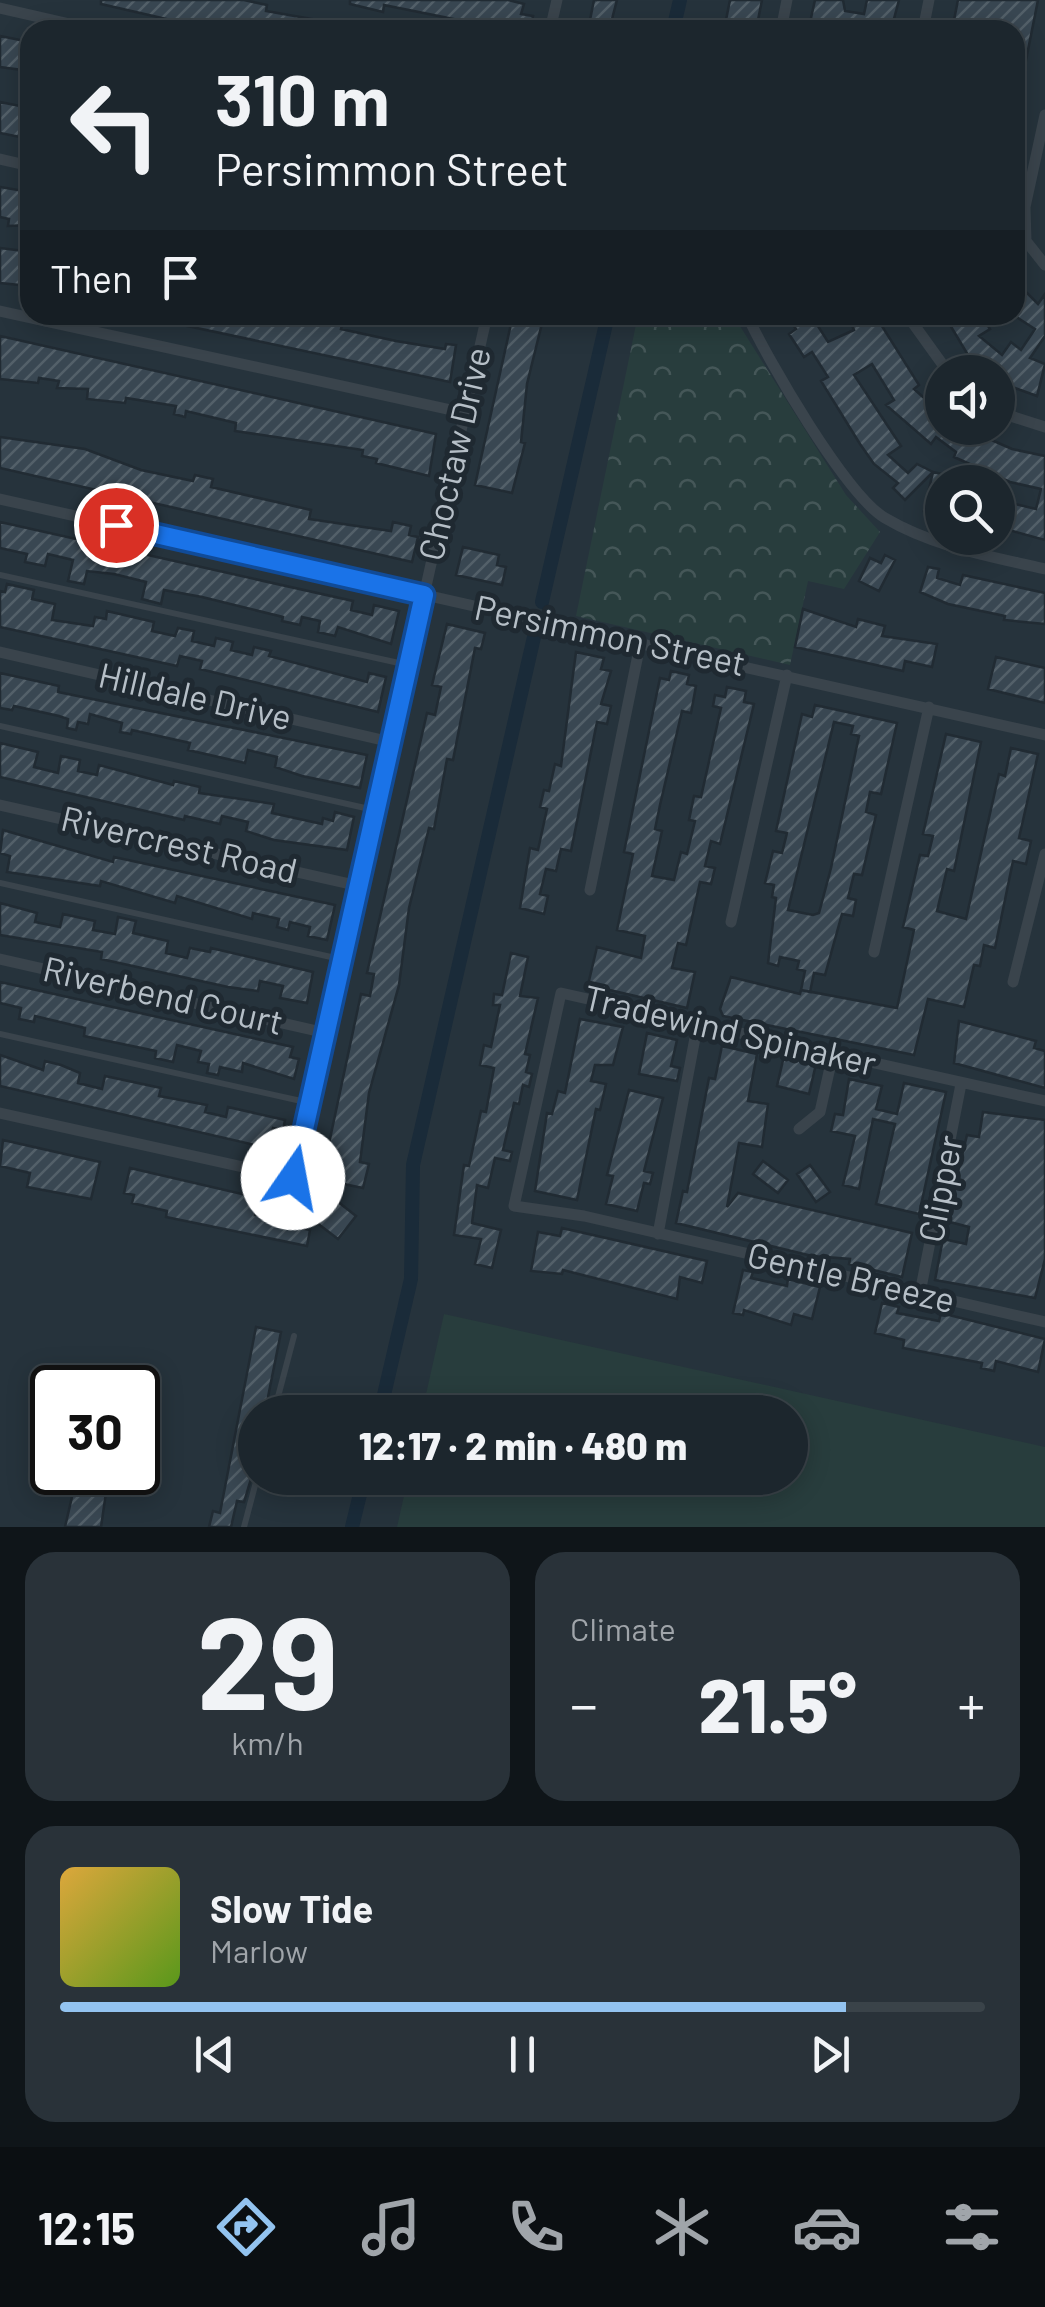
<!DOCTYPE html>
<meta charset="utf-8">
<style>
:root{--surface:#1c262d;--page:#293239;--text:#f1f3f6;--muted:#a0a5aa;--line:#3a4349;--accent:#93c3ef}
body{margin:0;font-family:Barlow,sans-serif;background:var(--page);color:var(--text);height:100vh;display:flex;flex-direction:column;font-size:38px;white-space:nowrap}
*{box-sizing:border-box;margin:0}
p{font-size:32px;color:var(--muted)}
.icon{flex:none;width:55px;height:55px;fill:none;stroke:currentColor;stroke-width:2;stroke-linecap:round;stroke-linejoin:round}
.map{position:relative;height:1527px;overflow:hidden}
.sheet{display:flex;flex-direction:column;gap:25px;padding:25px;background:#0f1519;flex:1}
.sheet>*{flex:none}
.top-card{position:absolute;left:20px;top:20px;width:1005px;height:305px;border-radius:30px;box-shadow:0 5px 25px #0003,0 0 0 2px var(--line);background:#1c262d;color:var(--text);overflow:hidden}
.controls{position:absolute;left:925px;top:355px;display:grid;gap:20px}
.controls a{display:grid;place-items:center;width:90px;height:90px;border-radius:50%;background:var(--surface);box-shadow:0 5px 25px #0003,0 0 0 2px var(--line);font-size:50px}
.speed{position:absolute;left:30px;top:1365px;display:flex;gap:20px;font-size:50px;font-weight:700;text-align:center}
.speed>*{display:grid;place-content:center;width:130px;height:130px;border-radius:50%;background:var(--surface);box-shadow:0 5px 25px #0003,0 0 0 2px var(--line);line-height:1}
.speed .limit{border:5px solid #111;border-radius:15px;background:#fff;color:#111}
.pin{position:absolute;display:grid;place-items:center;width:85px;height:85px;color:#fff;margin:-42px;border:5px solid #fff;border-radius:50%;box-shadow:0 2px 10px #0007}
.me{position:absolute;width:110px;margin:-55px;rotate:12deg;stroke-linejoin:round;filter:drop-shadow(0 0 8px #0008)}
.turn{display:flex;align-items:center;gap:35px;height:210px;padding:0 30px;font-size:45px}
.turn .icon{width:130px;height:130px;stroke-width:2.5}
.turn b{display:block;font-size:70px;line-height:85px}
.then{display:flex;align-items:center;height:95px;padding:0 30px;background:#0003;gap:20px;font-size:38px}
.big{font-size:75px;font-weight:800;line-height:1.1}
.sheet .widget{flex:1;display:flex;flex-direction:column;justify-content:center;gap:15px;min-width:0;padding:0 35px;border-radius:30px;background:var(--page)}
.sheet .dial{align-items:center;gap:0}
.dial b{font-size:130px;line-height:1}
.song{display:flex;align-items:center;gap:30px}
.cover{width:120px;height:120px;border-radius:15px;background:linear-gradient(135deg,hsl(40 70% 55%),hsl(90 70% 35%))}
.played{height:10px;border-radius:5px;background:linear-gradient(90deg,var(--accent) 85%,var(--line) 85%)}
.keys{display:flex;justify-content:space-around;direction:ltr}
.heat{display:flex;justify-content:space-between;align-items:center;font-size:55px;direction:ltr}
.sheet .tiles{flex:1;display:grid;gap:25px;grid-template-columns:1fr 1fr}
.widget:last-child{grid-column:span 2}
.trip{position:absolute;left:238px;top:1395px;width:570px;height:100px;border-radius:50px;background:var(--surface);box-shadow:0 5px 25px #0003,0 0 0 2px var(--line);font-weight:800;line-height:100px;text-align:center}
.tabs{display:flex;height:160px;justify-content:space-around;align-items:center;background:#0b0f12;color:var(--muted)}
.tabs .icon{width:70px;height:70px}
.tabs .current{color:var(--accent)}
.tabs b{font-size:45px;color:var(--text)}
.map>svg:first-child{display:block}
.grass{fill:#283d3d}
.park{fill:url(#park-crowns)}
.lines{fill:none;stroke-linecap:round;stroke-linejoin:round}
.canal{stroke:#1a2b39;stroke-width:14}
.building{fill:url(#building-hatch);stroke:#212b33;stroke-width:2.5;fill-rule:evenodd}
.lane{stroke:#3a444c;stroke-width:6}
.street{stroke:#3a444c;stroke-width:11}
.route-casing{stroke:#114b97;stroke-width:25}
.route{stroke:#1a73e8;stroke-width:18}
.labels{text-anchor:middle;stroke-width:10;stroke-linejoin:round;paint-order:stroke}
.street-label{font-size:35px;fill:#b6bfc7;stroke:#1f2931}
</style>
<div class="map">
<svg width="1045" height="1527" viewBox="0 0 1045 1527">
<defs>
<pattern id="park-crowns" width="20" height="18" patternUnits="userSpaceOnUse" patternTransform="scale(2.5)"><rect width="20" height="18" fill="#283d3d"/><path d="M2 6a3 3 0 1 1 6 0M12 15a3 3 0 1 1 6 0" fill="none" stroke="#455758"/></pattern>
<pattern id="building-hatch" width="6" height="6" patternUnits="userSpaceOnUse" patternTransform="scale(2.5)"><rect width="6" height="6" fill="#394752"/><path d="M-1 1l2-2M0 6l6-6M5 7l2-2" fill="none" stroke="#536069"/></pattern>
</defs>
<rect width="100%" height="100%" fill="#26333c"/>
<path class="grass" d="M444,1314L1045,1447V1527H397L408,1478H790V1412H422Z"/>
<path class="park" d="M638,315H733L846,495L880,532L844,589L808,581L790,665L576,616Z"/>
<g class="lines">
<path class="canal" d="M673,30L680,0
M542,602L608,315
M380,1412L411,1279L413,1165L534,637
M352,1527L364,1478"/>
</g>
<path class="building" d="M101,0H244L267,5L266,11L323,21L321,30H214L101,4Z
M350,0H508L524,4L521,14L533,16L530,30H508L384,5L383,12L350,4Z
M594,0H617L612,19L622,21L620,30H588Z
M730,0H762L756,30H724Z
M815,0H843L845,11L864,14L867,0H899L891,30L809,27Z
M958,0H1038L1019,95H1015V28L985,22L983,30H952Z
M0,36L30,42V71L0,67Z
M0,102L30,108V139L0,133Z
M0,187L30,192V225L8,226L9,219L0,217Z
M0,248L24,251L23,258L30,259V286L0,283Z
M1015,281L1038,304L1045,294V336L1030,358L1045,364L1037,396L1004,384L998,372H989L968,355L944,315H981L990,329L979,336L1002,355L1011,342L1021,350L1035,329L1015,316Z
M164,315H282L342,325L341,329L396,341L445,349L446,344L456,345L450,382L164,321Z
M513,315H544L527,384L521,442L525,443L512,493L475,485Z
M786,315H811L828,342L854,330L848,315H875L919,385L914,389L942,414V428H964L1012,449L1045,456V540L998,527V500L1036,509L1041,489L1010,482L954,457L956,452L936,437L931,444L886,405L894,400L872,364L854,375L901,446L888,455L908,473L917,464L933,472L905,500L893,488L898,483L874,464L860,444L821,381L828,377L812,352L804,357L789,334L796,329Z
M0,336L436,434L429,476L376,463L377,459L362,456L363,450L235,431L236,423L186,411L185,417L174,414L176,406L126,398L125,403L87,399L88,389L57,388L59,381L39,378L38,383L0,379Z
M0,437L85,449L141,470L193,481L195,475L213,479L211,487L311,510L309,519L391,531L393,522L411,526L409,535L418,537L412,562L0,468Z
M933,472L942,474V515L924,511Z
M0,522L353,601L351,610L372,615L374,605L399,611L391,644L338,627L335,636L318,632L320,621L302,617L300,625L282,621L283,617L202,597L164,590L161,604L142,599L146,582L114,574L87,571L84,584L68,581L73,560L48,554L45,566L25,562L27,554L0,548Z
M463,547L499,555L497,565L506,567L502,585L456,575Z
M885,555L895,560L879,591L859,581L870,558L881,563Z
M928,567L939,569L937,578L960,585L963,575L1045,593V624L1004,620L1005,616L948,604L920,592Z
M7,584L34,590L32,599L55,604L52,620L93,626L95,617L106,619L107,611L154,622L152,631L175,636L178,628L194,631L192,641L214,646L216,638L233,642L231,650L252,655L254,647L271,651L269,656L367,682L369,673L386,677L378,712L200,669L202,661L180,656L177,666L0,627V591L5,592Z
M803,609L856,627L858,619L885,626L882,636L937,644L932,667L905,661L903,671L795,647Z
M447,624L485,633L481,649L475,648L453,760L447,759L434,829L429,828L409,908L399,985L369,1093L360,1162L369,1164L363,1188L329,1181L336,1150L328,1148L361,994L370,996L374,974L367,973L427,713L435,715L441,687L432,685Z
M576,652L604,658L601,669L611,671L601,704L611,706L607,724L597,722L571,851L561,849L556,871L546,869L540,894L548,896L544,914L520,908L530,848L538,850L547,809L540,807L544,790L549,791L555,764L561,766Z
M996,657L1045,668V703L988,689Z
M671,671L689,675L687,684L696,686L691,713L682,711L660,805L655,829L662,831L652,876L674,880L681,852L687,854L695,821L689,820L694,796L701,797L721,708L713,706L715,695L725,697L727,687L746,691L744,702L754,704L720,844L711,841L705,866L715,868L711,884L700,882L686,945L678,943L672,968L695,972L687,1008L588,985L597,947L641,958L645,936L617,930L633,854L624,852L660,678L669,680Z
M0,673L59,686L58,692L367,755L360,788L302,776L275,767L277,757L248,750L245,763L188,750L190,743L132,730L131,734L120,732L122,723L90,714L88,724L78,722L76,730L67,728L68,719L59,716L14,706L12,710L0,708Z
M815,705L897,723L881,794L870,792L866,812L876,815L862,875L854,874L848,898L856,900L853,916L842,914L825,975L814,973L810,992L801,990L805,971L797,969L799,961L780,957L778,966L768,963L776,898L772,897L774,885L765,883L773,851L782,853L787,833L776,831L802,714L812,717ZM834,722L853,726L851,734L859,736L831,868L819,913L813,915L788,910Z
M946,734L981,742L954,871L947,869L937,911L966,919L999,774L1005,776L1011,748L1038,754L1019,838L1031,841L1026,864L1013,861L995,948L984,945L980,966L974,965L964,1007L928,999L914,1055L723,1016L720,1009L731,977L800,994L801,990L897,1008L914,930L903,927L920,855L928,856L933,836L923,834Z
M0,743L38,752L34,767L58,773L61,756L80,760L78,771L97,775L99,765L173,785L174,781L200,787L199,793L274,804L272,813L322,824L323,818L333,821L335,812L354,817L347,850L274,840L246,831L248,822L222,816L220,824L185,816L184,820L0,777Z
M3,830L113,862L114,857L335,905L327,940L308,936L310,927L290,922L288,930L277,927L279,919L253,913L252,919L177,896L175,903L101,881L100,886L7,872L10,856L0,853Z
M0,903L37,913L35,922L60,927L63,914L95,921L93,930L115,934L118,917L136,921L133,933L168,941L166,953L187,958L190,948L210,952L211,948L313,972L307,1003L280,998L283,986L260,981L258,991L228,987L101,959L102,952L0,935Z
M511,953L528,957L520,996L538,998L525,1054L530,1055L526,1072L532,1074L529,1087L523,1085L519,1104L514,1103L503,1150L512,1152L510,1161L495,1158L488,1188L477,1185L472,1223L501,1230L492,1268L475,1264L481,1239L454,1235L464,1165L469,1166L481,1111L486,1112L494,1068L480,1065L484,1045L491,1047L500,1005H493L494,994L502,995Z
M0,982L293,1047L290,1057L299,1059L294,1079L243,1063L242,1072L220,1067L218,1075L207,1073L209,1064L198,1062L201,1051L177,1045L173,1062L155,1058L156,1051L84,1036L85,1028L35,1016L34,1022L19,1019L21,1008L0,1003Z
M580,1019L623,1027L613,1065H595L591,1081L606,1084L600,1110L596,1109L577,1200L535,1191L547,1113L552,1114L558,1091L565,1093Z
M959,1021L1036,1041L1034,1048L1045,1051V1088L954,1063Z
M647,1033L677,1040L671,1066L680,1068L677,1081L639,1074Z
M722,1046L757,1054L748,1101L768,1104L762,1147L739,1143L727,1207L738,1193L912,1233L902,1277L849,1264L850,1259L812,1256L676,1223L683,1191L687,1192L709,1078L715,1079Z
M0,1055L43,1070L45,1061L61,1065L80,1073L78,1083L102,1089L105,1076L161,1088L159,1096L207,1105L205,1112L226,1117L228,1107L285,1120L283,1130L273,1128L268,1148L0,1086Z
M784,1056L816,1064L809,1094L777,1086Z
M849,1079L882,1086L876,1109L897,1114L904,1083L946,1092L919,1214L876,1204L895,1124L873,1119L859,1189L843,1185L855,1136L831,1131L835,1114L843,1115Z
M629,1090L663,1098L644,1171L653,1173L650,1184L644,1183L637,1211L606,1204L613,1176L607,1175Z
M983,1112L1045,1120V1259L1035,1298L935,1280L943,1239L966,1244L969,1227L946,1221L967,1135L979,1137Z
M3,1140L100,1162L91,1199L27,1187L30,1173L0,1166Z
M763,1161L788,1180L778,1193L753,1174Z
M810,1165L830,1192L816,1202L797,1174Z
M130,1168L259,1198L255,1215L294,1217L292,1226L310,1230L307,1246L166,1217L167,1211L132,1203L134,1195L124,1193Z
M328,1194L356,1216L338,1239L317,1223L323,1215L316,1210Z
M562,1228L707,1261L702,1283L680,1277L677,1299L563,1270L562,1274L531,1271L538,1232L560,1236Z
M743,1270L753,1272L751,1278L787,1286L788,1279L820,1287L812,1319L794,1314L791,1325L744,1310L743,1315L733,1313Z
M882,1303L899,1307L897,1313L939,1321L941,1313L1045,1339L1038,1372L996,1361L994,1371L981,1368L982,1363L903,1348L904,1340L875,1333Z
M256,1327L281,1332L265,1412H255L253,1472L244,1502L237,1501L231,1527H209L213,1511L220,1513Z
M48,1406H52V1472H109L101,1527H65L75,1484L33,1474Z"/>
<g class="lines">
<path class="lane" d="M0,575L408,665
M0,726L374,810
M0,883L340,959
M0,1034L310,1103
M274,1412L294,1336
M244,1527L257,1478"/>
<path class="street" d="M0,8L96,30
M550,30L557,0
M781,30L787,0
M923,30L929,0
M1045,115L1025,207L1026,241L1045,265
M0,159L30,166
M0,311L465,413
M747,315C767,359 846,495 885,518C934,547 990,556 1045,569
M907,315L948,372
M998,412L1045,427
M0,499L1045,735
M0,652L391,742
M0,805L359,886
M590,890L641,640
M731,922L787,675
M874,952L929,707
M0,959L326,1033
M1013,982L1045,854
M1045,1101L561,993L514,1206L584,1216L1045,1322
M0,1113L293,1178L487,315
M799,1129L820,1112L833,1054
M658,1234L698,1022
M920,1293L961,1084"/>
</g>
<g class="lines">
<defs>
<path id="route" d="M116,525L424,595L293,1178"/>
</defs>
<use href="#route" class="route-casing"/>
<use href="#route" class="route"/>
</g>
<g class="labels">
<g class="street-label">
<text transform="translate(455 454) rotate(-77)" y="12">Choctaw Drive</text>
<text transform="translate(610 636) rotate(12)" y="12">Persimmon Street</text>
<text transform="translate(195 697) rotate(13)" y="12">Hilldale Drive</text>
<text transform="translate(179 845) rotate(13)" y="12">Rivercrest Road</text>
<text transform="translate(163 996) rotate(13)" y="12">Riverbend Court</text>
<text transform="translate(730 1031) rotate(13)" y="12">Tradewind Spinaker</text>
<text transform="translate(941 1189) rotate(-79)" y="12">Clipper</text>
<text transform="translate(851 1278) rotate(13)" y="12">Gentle Breeze</text>
</g>
</g>
</svg>
<div class="controls">
<a><svg class="icon" aria-label="sound" viewBox="0 0 24 24"><path d="M4 9h4l5-4v14l-5-4H4zM17 9q2 3 0 6"/></svg></a>
<a><svg class="icon" aria-label="search" viewBox="0 0 24 24"><circle cx="10" cy="10" r="6"/><path d="M15 15l6 6"/></svg></a>
</div>
<div class="speed"><div class="limit">30</div></div>
<div class="pin" style="left:116px;top:525px;background:#d93025"><svg class="icon" aria-label="arrive" viewBox="0 0 24 24"><path d="M6 21V4h12l-3 4 3 4H6"/></svg></div>
<svg class="me" style="left:293px;top:1178px" viewBox="-20 -20 40 40"><circle r="19" fill="#fff"/><path d="M0-13L10 11 0 6-10 11z" fill="#1a73e8"/></svg>
<div class="trip">12:17 · 2 min · 480 m</div>
<div class="top-card">
<div class="turn"><svg class="icon" aria-label="left" viewBox="0 0 24 24"><path d="M17 20v-9H6M10 6l-5 5 5 5"/></svg><div><b>310 m</b>Persimmon Street</div></div>
<div class="then">Then<svg class="icon" aria-label="arrive" viewBox="0 0 24 24"><path d="M6 21V4h12l-3 4 3 4H6"/></svg></div>
</div>
</div>
<section class="sheet">
<div class="tiles">
<div class="widget dial"><b>29</b><p>km/h</p></div>
<div class="widget"><p>Climate</p>
<div class="heat"><a>−</a><b class="big">21.5°</b><a>+</a></div>
</div>
<div class="widget">
<div class="song"><i class="cover"></i><div><b>Slow Tide</b><p>Marlow</p></div></div>
<div class="played"></div>
<div class="keys"><svg class="icon" aria-label="previous" viewBox="0 0 24 24"><path d="M18 5L8 12l10 7zM5 5v14"/></svg><svg class="icon" aria-label="pause" viewBox="0 0 24 24"><path d="M8 5v14M16 5v14"/></svg><svg class="icon" aria-label="next" viewBox="0 0 24 24"><path d="M6 5l10 7-10 7zM19 5v14"/></svg></div>
</div>
</div>
</section>
<nav class="tabs">
<b>12:15</b>
<svg class="icon current" aria-label="directions" viewBox="0 0 24 24"><path d="M12 3l9 9-9 9-9-9zM9 14v-3h6M13 9l2 2-2 2"/></svg>
<svg class="icon" aria-label="music" viewBox="0 0 24 24"><path d="M9 18V5l10-2v13"/><circle cx="6" cy="18" r="3"/><circle cx="16" cy="16" r="3"/></svg>
<svg class="icon" aria-label="phone" viewBox="0 0 24 24"><path d="M5 4h4l2 5-3 2q2 4 5 5l2-3 5 2v4C11 20 4 13 5 4z"/></svg>
<svg class="icon" aria-label="climate" viewBox="0 0 24 24"><path d="M12 3v18M4 7l16 10M4 17L20 7"/></svg>
<svg class="icon" aria-label="car" viewBox="0 0 24 24"><path d="M5 17H2v-5l4-1 3-4h7l3 4 3 1v5h-3M9 17h6M6 11h13"/><circle cx="7" cy="17" r="2"/><circle cx="17" cy="17" r="2"/></svg>
<svg class="icon" aria-label="filters" viewBox="0 0 24 24"><path d="M4 7h16M4 17h16"/><circle cx="9" cy="7" r="2"/><circle cx="15" cy="17" r="2"/></svg>
</nav>
